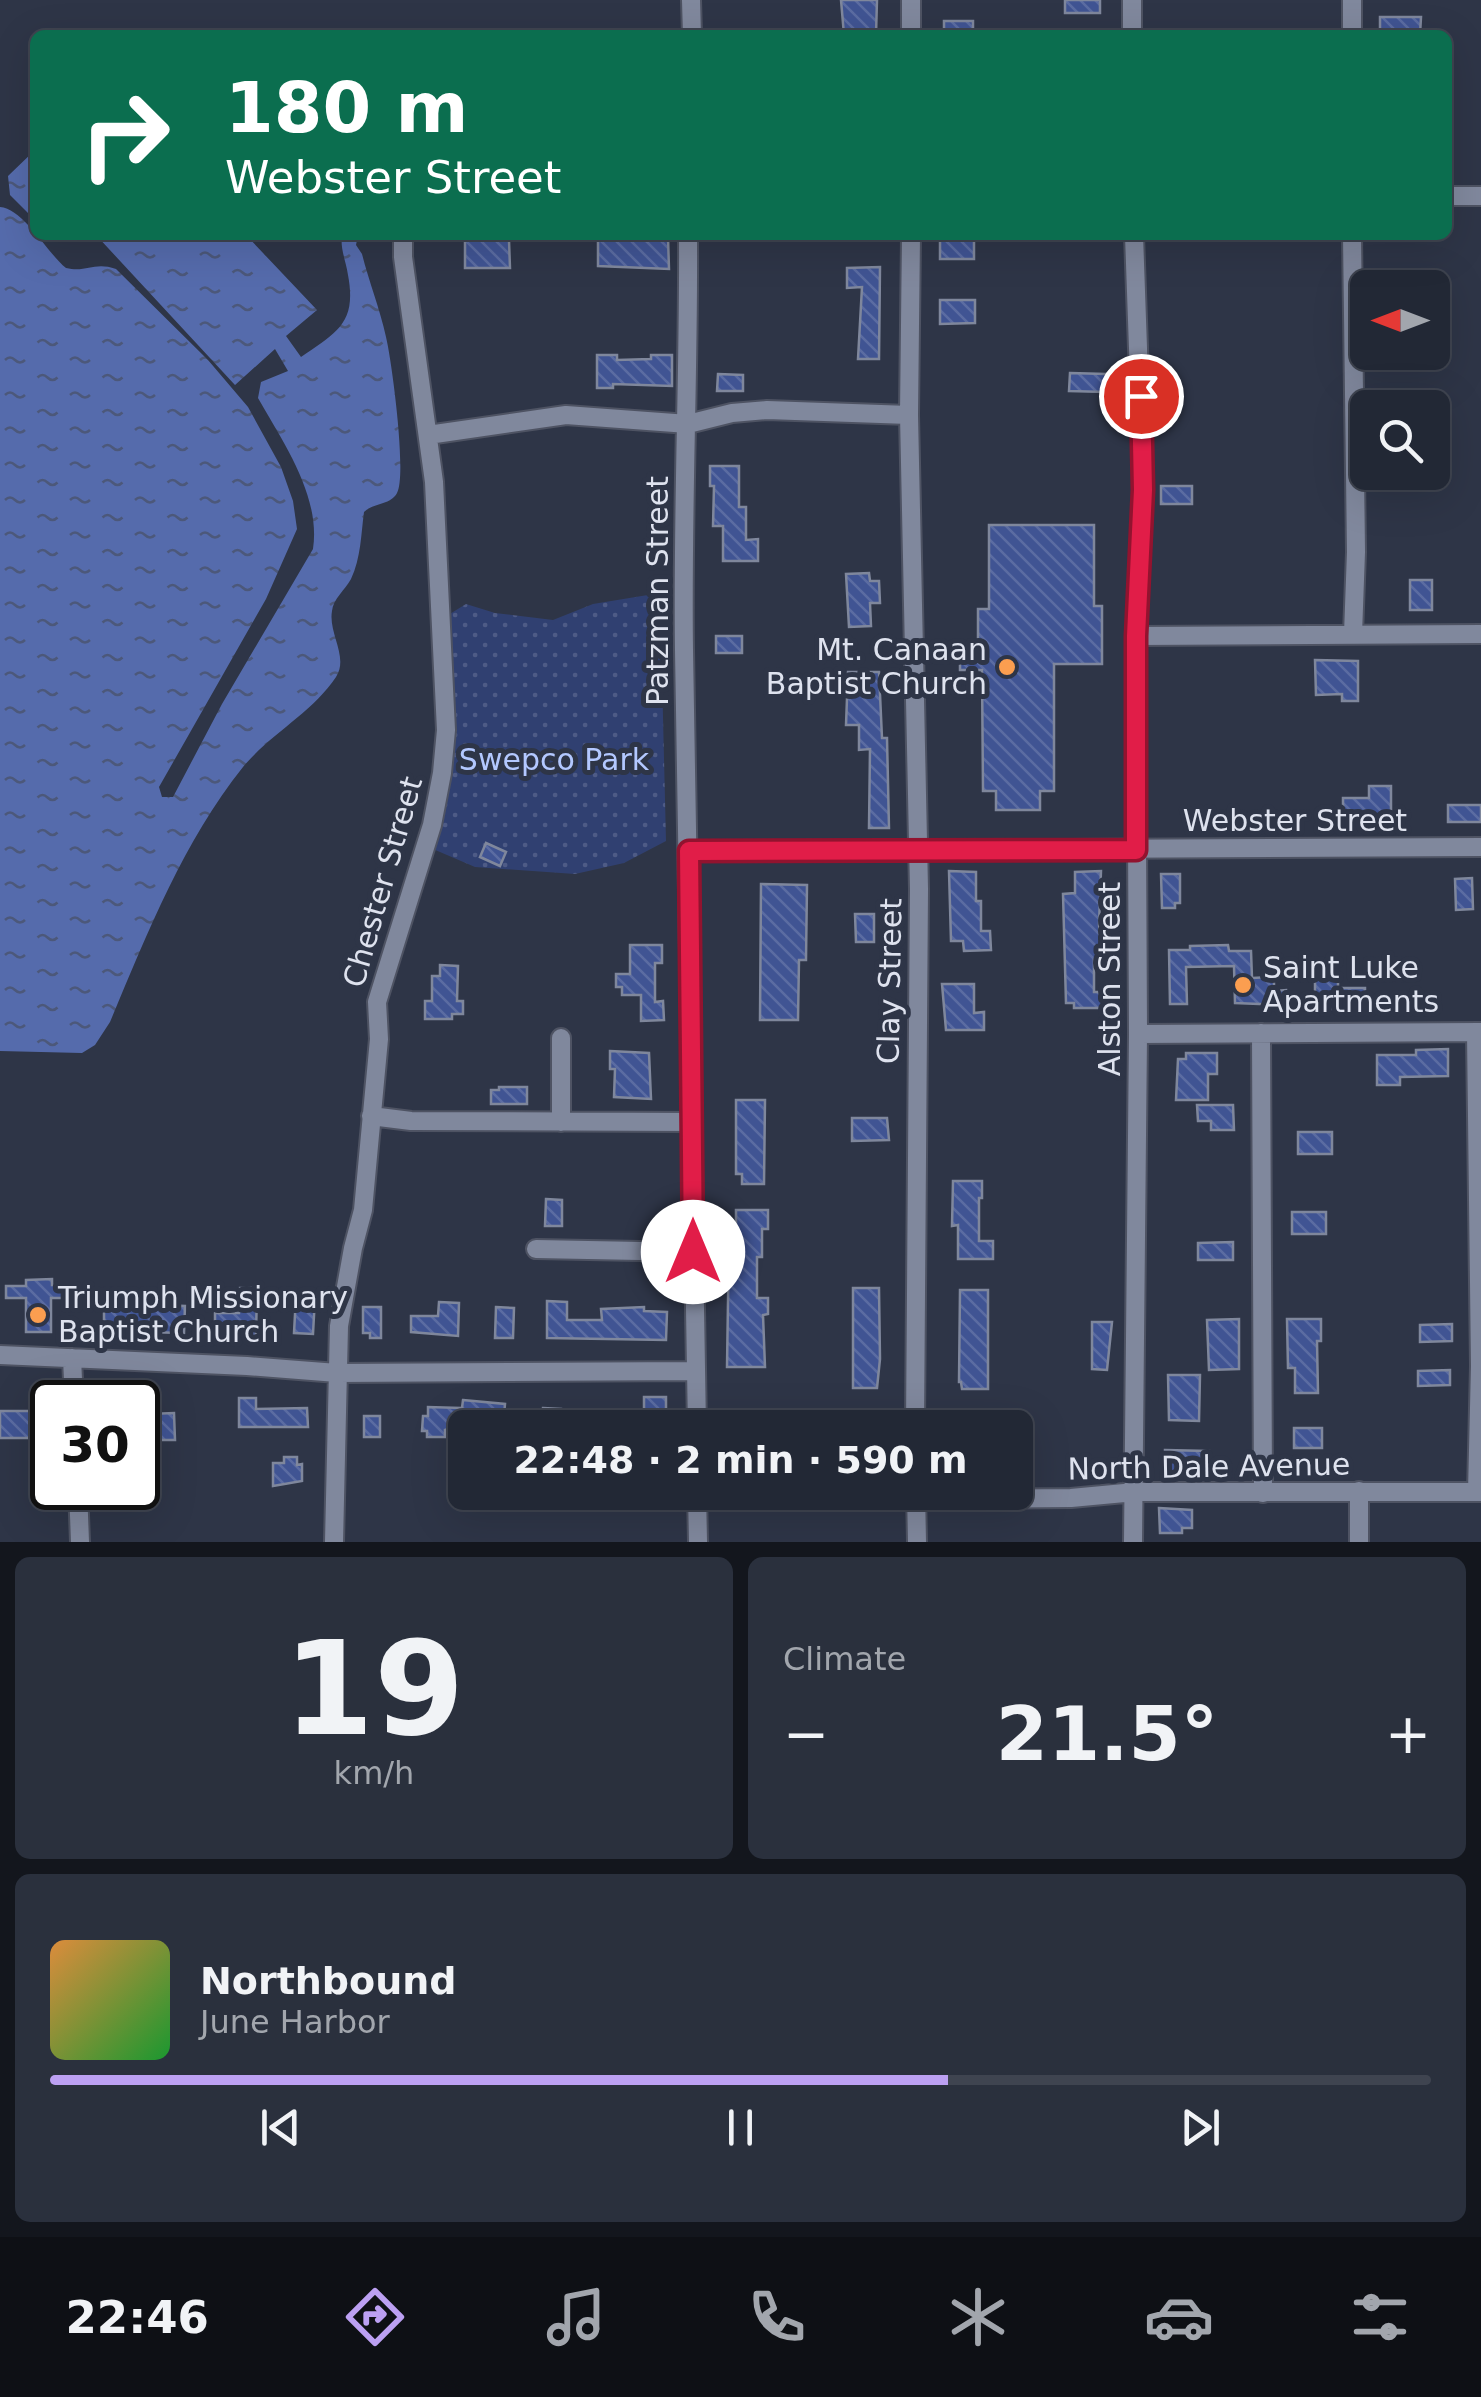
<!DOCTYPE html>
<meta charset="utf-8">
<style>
:root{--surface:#222835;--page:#2a303d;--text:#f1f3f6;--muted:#a2a6ad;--line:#3f4450;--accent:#bca0f2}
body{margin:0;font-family:"DejaVu Sans",sans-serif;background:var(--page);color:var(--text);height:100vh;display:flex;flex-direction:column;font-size:38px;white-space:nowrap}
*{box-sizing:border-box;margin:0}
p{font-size:32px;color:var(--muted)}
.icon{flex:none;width:55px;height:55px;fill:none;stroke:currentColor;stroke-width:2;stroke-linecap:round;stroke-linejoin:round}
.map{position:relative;height:1542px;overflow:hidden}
.drawer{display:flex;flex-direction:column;gap:15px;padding:15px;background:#13161d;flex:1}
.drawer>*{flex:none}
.banner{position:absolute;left:30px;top:30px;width:1422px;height:210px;border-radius:15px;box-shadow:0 10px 40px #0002,0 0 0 2px var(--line);background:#0b6e4f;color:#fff;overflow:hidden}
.needle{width:65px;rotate:270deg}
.buttons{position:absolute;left:1350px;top:270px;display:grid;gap:20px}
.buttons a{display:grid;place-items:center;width:100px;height:100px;border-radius:15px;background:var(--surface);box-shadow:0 10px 40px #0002,0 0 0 2px var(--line);font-size:50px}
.speed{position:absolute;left:30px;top:1380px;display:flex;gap:20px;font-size:50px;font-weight:700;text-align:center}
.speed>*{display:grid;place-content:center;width:130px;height:130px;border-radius:50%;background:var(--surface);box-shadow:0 10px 40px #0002,0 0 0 2px var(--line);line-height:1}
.speed .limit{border:5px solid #111;border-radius:15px;background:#fff;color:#111}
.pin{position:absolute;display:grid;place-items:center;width:85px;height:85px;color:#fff;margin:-42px;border:5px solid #fff;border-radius:50%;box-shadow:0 2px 10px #0007}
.me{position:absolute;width:110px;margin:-55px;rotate:0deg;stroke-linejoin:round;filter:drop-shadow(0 0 8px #0008)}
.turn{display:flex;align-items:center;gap:35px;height:210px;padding:0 30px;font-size:45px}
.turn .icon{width:130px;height:130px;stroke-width:2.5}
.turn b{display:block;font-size:70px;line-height:85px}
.big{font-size:75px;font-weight:700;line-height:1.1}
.drawer .tile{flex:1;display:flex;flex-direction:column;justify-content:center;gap:15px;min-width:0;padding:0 35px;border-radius:15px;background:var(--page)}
.drawer .dial{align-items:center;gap:0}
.dial b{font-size:130px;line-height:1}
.song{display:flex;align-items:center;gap:30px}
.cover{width:120px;height:120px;border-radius:15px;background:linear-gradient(135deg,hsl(30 70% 55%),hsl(130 70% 35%))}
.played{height:10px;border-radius:5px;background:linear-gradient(90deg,var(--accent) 65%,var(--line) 65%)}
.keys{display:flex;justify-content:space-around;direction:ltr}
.heat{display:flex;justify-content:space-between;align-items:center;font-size:55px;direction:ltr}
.drawer .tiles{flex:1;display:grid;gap:15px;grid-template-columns:1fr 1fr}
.tile:last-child{grid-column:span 2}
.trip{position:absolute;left:448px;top:1410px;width:585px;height:100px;border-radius:15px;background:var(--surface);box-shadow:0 10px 40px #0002,0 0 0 2px var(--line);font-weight:700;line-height:100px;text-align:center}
.tabs{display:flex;height:160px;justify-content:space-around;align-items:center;background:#0e1015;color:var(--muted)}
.tabs .icon{width:70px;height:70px}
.tabs .selected{color:var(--accent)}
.tabs b{font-size:45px;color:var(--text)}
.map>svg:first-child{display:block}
.park{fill:url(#park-dots)}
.water{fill:url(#water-ripples)}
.building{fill:url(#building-back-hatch);stroke:#7f879c;stroke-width:2.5}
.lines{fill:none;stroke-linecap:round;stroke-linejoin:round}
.minor-casing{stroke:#4e5363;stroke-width:22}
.minor{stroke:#80889d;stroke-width:18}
.route-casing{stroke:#92132f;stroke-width:25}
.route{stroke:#e11d48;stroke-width:18}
.poi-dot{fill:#fb9e50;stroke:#2e3547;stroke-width:4}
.labels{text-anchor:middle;stroke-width:10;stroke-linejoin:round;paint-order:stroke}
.street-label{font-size:30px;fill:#dee2ee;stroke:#2e3547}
.poi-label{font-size:30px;fill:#dee2ee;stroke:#2e3547;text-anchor:start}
.park-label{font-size:30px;fill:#b3c8ff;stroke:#2e3547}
</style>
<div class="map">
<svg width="1481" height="1542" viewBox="0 0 1481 1542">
<defs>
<pattern id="park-dots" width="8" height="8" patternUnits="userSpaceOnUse" patternTransform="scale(2.5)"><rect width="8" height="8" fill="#304071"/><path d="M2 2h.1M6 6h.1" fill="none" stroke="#4e5b86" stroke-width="1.8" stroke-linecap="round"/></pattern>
<pattern id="water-ripples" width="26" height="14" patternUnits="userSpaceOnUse" patternTransform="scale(2.5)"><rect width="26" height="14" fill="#556bac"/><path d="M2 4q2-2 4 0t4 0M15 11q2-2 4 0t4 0" fill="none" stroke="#4c587a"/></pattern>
<pattern id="building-back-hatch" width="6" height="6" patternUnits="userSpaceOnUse" patternTransform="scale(2.5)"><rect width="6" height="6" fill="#405493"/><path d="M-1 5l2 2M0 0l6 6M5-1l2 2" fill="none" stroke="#5b6ca2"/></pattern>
</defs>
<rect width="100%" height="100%" fill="#2e3547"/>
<path class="park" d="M660,593L666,841L624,863L575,874L475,867L426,846L442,773L440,620L466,604L495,613L553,620L593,604Z"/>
<path class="water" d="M35,150V220L10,195L8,176Z
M0,207C24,209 47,253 66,268C87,273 94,261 116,269L208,360L248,407L281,467L293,501L297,529L266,599L159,787L162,797H173L222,704L313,549C321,496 283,442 258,398L261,382L288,371L275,349L235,385L96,235H246L317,310L286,336L301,357C337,332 357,323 348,275C346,261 340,249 342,235H358L356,245L362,254C369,282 380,309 386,337C392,362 407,475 397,493C391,505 373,503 364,512C361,534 361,558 351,579C345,590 333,599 332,611C328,633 349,657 336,677C312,713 270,734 243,767C183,842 147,934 110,1022L95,1045L82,1053L0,1051Z"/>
<path class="building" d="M841,0H877L876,35H844Z
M1065,0H1100V13H1065Z
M1380,17H1421L1420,35H1380Z
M944,21H973V35H944Z
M940,236H974V259H940Z
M657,237H668L669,269L598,266V238L648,241L657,240Z
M465,240H509L510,268H465Z
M880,267L879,359H858L862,287L847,288V268Z
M940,300H975V323L940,324Z
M597,355H617V360L651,359V355H672V386L613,384V388H597Z
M1070,373L1106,374V392L1069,391Z
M718,374L743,375V391H717Z
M710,466H739V507H746V540L758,539V561H723V526H713L714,486H710Z
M1161,486H1192V504H1161Z
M989,525H1094V606H1102V664H1054V791H1040V810H996V791H983L982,670H960V648H978V609H989Z
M869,573L870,581H879L880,603H870L871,626L849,627L846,574Z
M1410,580H1432V610H1410Z
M716,636H742V653H716Z
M1315,660L1358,661V701H1342V694L1316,695Z
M848,672H879L882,738H887L889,828H869L870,749L859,750V725H846Z
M1369,786H1391V820L1343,824V798H1369Z
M1448,805H1481V822H1448Z
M486,843L506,852L500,866L480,857Z
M949,871L976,872V901H981V931H990L991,950L964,951L963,941H951Z
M1101,871L1099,925L1103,960H1094V992H1102V1008H1074V1003H1066L1063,894L1075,893V872Z
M1161,874H1180V903H1175V908H1162Z
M1472,878L1473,909L1456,910L1455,879Z
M761,884L807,885L806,960H799L798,1020H760Z
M855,914H874V942H856Z
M630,945H662V963H655V1002L663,1001L664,1020L641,1021V995H622V987H616V974H630Z
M1228,945L1229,951H1251L1252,978L1274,977V991L1286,990V1005L1235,1003L1234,966L1186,967L1187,1004H1170L1169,950H1190V946Z
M440,965L458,966L457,1001H463V1014H452V1019H425V1001H432V976H440Z
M1315,977H1338V988H1365V1009H1315Z
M942,984H974V1013L984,1012V1030H946Z
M1448,1049V1076L1400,1077V1085H1377V1055H1416V1050Z
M610,1051L649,1053L651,1099L614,1097L615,1069H610Z
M1186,1053H1217V1074H1208V1100H1176L1178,1059H1186Z
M499,1087H527V1104H491V1090H499Z
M736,1100H765L764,1184H742V1174H736Z
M1197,1105H1233L1234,1130H1211V1121H1198Z
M852,1118H887L889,1140L852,1141Z
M1298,1132H1332V1154H1298Z
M953,1181H982V1198H979V1241H993V1259H958V1225L952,1226Z
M546,1199L562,1200V1226H545Z
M736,1210H768V1229H762V1257H757V1298H768V1314L763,1315L765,1367H727L729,1237H736Z
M1292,1212H1326V1234H1292Z
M1233,1242V1260H1198V1243Z
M52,1279V1285H64V1298H51V1332H26V1298H6V1286H26V1280Z
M240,1288H257L256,1337H239V1331H215V1313H239Z
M853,1288H879L880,1359L877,1388H853Z
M960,1290H988V1389H962L961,1382H959Z
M296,1296L315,1297L313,1334L294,1333Z
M547,1301L567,1302V1320H602L601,1309L644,1307V1311L667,1312L666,1340L547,1338Z
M439,1302L459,1303L458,1336L411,1332V1316H438Z
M104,1303L185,1306L184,1333L104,1331Z
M363,1307H381V1338H370V1333H363Z
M496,1307L514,1308L513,1338H495Z
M1239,1319V1369L1209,1370L1207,1320Z
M1287,1319H1321V1341H1317L1318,1393H1295V1368H1288Z
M1092,1322H1112L1107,1370L1092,1369Z
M1452,1324V1341L1420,1342V1325Z
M1450,1370V1385L1418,1386V1371Z
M1168,1375H1200L1199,1421L1169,1420Z
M644,1397H666V1428H644Z
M239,1398H256V1409L307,1408L308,1427H239Z
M463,1400L505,1404L503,1428H451L445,1430V1437H427V1431H422L423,1416H428V1407L462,1408Z
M149,1406V1414L174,1413L175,1440H156V1430H138V1407Z
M543,1408L561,1409L560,1428H542Z
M0,1411H34V1438H0Z
M364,1416H380V1437H364Z
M1294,1428H1322V1448H1294Z
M1165,1450L1209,1451V1472H1165Z
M284,1457H297V1465L302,1464V1481L273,1486V1463H284Z
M1159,1508L1192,1510V1528H1182V1533H1160Z"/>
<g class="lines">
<defs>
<path id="minor" d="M691,0L692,35
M911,0V35
M1132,0V35
M1352,0V35
M1448,196H1481
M688,235C689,373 682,512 684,650C687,909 695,1168 697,1428
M911,235L909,415L919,889L915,1428
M1352,235L1356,552L1353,634
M428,435L566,415L688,424L732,413L767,410L909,415
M1136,636L1481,634
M689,851L1481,847
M1476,1032L1480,1366L1477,1492
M1261,1033L1263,1493
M1138,1034L1481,1032
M561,1038V1122
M371,1116L411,1121L692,1122
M536,1249L693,1252
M0,1355L247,1366L337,1373L696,1371
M72,1358L74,1402
M78,1488L80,1542
M1359,1491V1542
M916,1492L917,1542
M697,1493L698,1542
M698,1501L1071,1498L1135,1492H1481
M334,1542L339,1326L353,1248L363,1210L379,1039L377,1002L432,825L442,773L446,730L434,482L403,257V235
M1133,1542L1138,1034L1136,636L1143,490L1134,235"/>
</defs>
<use href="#minor" class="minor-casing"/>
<use href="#minor" class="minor"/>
</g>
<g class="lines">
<defs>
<path id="route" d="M693,1252L689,851L1136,850V636L1143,490L1141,396"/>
</defs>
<use href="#route" class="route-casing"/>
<use href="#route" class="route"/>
</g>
<g class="poi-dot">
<circle cx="1007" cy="667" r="10"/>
<circle cx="1243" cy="985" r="10"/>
<circle cx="38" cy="1315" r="10"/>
</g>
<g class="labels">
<g class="street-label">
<text transform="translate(658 591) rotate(-90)" y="10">Patzman Street</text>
<text x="1295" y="831">Webster Street</text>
<text transform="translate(383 882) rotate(-74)" y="10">Chester Street</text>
<text transform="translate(1110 979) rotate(-90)" y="10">Alston Street</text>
<text transform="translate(890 981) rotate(-89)" y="10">Clay Street</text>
<text transform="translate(1209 1467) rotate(-1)" y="10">North Dale Avenue</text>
</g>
<g class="poi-label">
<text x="987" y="660" text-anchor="end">Mt. Canaan<tspan x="987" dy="34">Baptist Church</tspan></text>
<text x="1263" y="978">Saint Luke<tspan x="1263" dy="34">Apartments</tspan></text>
<text x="58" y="1308">Triumph Missionary<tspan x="58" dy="34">Baptist Church</tspan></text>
</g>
<g class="park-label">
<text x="554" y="770">Swepco Park</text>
</g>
</g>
</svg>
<div class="buttons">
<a><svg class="needle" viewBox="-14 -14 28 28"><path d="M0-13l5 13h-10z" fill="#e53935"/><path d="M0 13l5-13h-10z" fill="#a2a6ad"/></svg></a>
<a><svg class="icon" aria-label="search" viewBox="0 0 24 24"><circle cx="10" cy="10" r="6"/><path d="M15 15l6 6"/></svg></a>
</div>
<div class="speed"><div class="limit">30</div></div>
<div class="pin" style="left:1141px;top:396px;background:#d93025"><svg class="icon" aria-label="arrive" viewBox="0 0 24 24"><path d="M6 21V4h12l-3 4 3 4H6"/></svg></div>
<svg class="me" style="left:693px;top:1252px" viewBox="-20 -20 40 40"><circle r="19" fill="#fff"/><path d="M0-13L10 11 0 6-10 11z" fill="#e11d48"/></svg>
<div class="trip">22:48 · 2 min · 590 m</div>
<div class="banner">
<div class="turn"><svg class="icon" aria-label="right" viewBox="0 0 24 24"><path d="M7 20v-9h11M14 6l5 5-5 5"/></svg><div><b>180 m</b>Webster Street</div></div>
</div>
</div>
<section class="drawer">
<div class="tiles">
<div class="tile dial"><b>19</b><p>km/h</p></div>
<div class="tile"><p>Climate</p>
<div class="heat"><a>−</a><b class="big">21.5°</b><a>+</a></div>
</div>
<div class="tile">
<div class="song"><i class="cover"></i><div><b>Northbound</b><p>June Harbor</p></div></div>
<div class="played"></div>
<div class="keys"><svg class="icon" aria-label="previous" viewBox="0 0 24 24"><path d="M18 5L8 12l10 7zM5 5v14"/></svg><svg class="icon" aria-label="pause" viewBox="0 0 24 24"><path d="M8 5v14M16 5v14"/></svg><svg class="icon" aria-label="next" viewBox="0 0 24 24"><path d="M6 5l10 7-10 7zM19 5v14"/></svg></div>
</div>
</div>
</section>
<nav class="tabs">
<b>22:46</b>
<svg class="icon selected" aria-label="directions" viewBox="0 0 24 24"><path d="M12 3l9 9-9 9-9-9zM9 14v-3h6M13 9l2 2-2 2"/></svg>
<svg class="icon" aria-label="music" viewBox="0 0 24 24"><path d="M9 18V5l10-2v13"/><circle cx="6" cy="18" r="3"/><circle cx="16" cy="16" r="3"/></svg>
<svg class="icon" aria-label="phone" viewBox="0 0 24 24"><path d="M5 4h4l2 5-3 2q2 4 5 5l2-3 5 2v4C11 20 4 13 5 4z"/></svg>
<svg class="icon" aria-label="climate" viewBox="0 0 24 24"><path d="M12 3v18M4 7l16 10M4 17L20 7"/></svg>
<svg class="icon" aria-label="car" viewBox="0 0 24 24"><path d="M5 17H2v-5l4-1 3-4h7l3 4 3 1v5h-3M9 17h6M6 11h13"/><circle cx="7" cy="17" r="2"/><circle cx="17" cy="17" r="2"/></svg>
<svg class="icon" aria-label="filters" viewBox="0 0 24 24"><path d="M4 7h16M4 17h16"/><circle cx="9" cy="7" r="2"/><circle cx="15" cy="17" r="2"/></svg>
</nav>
